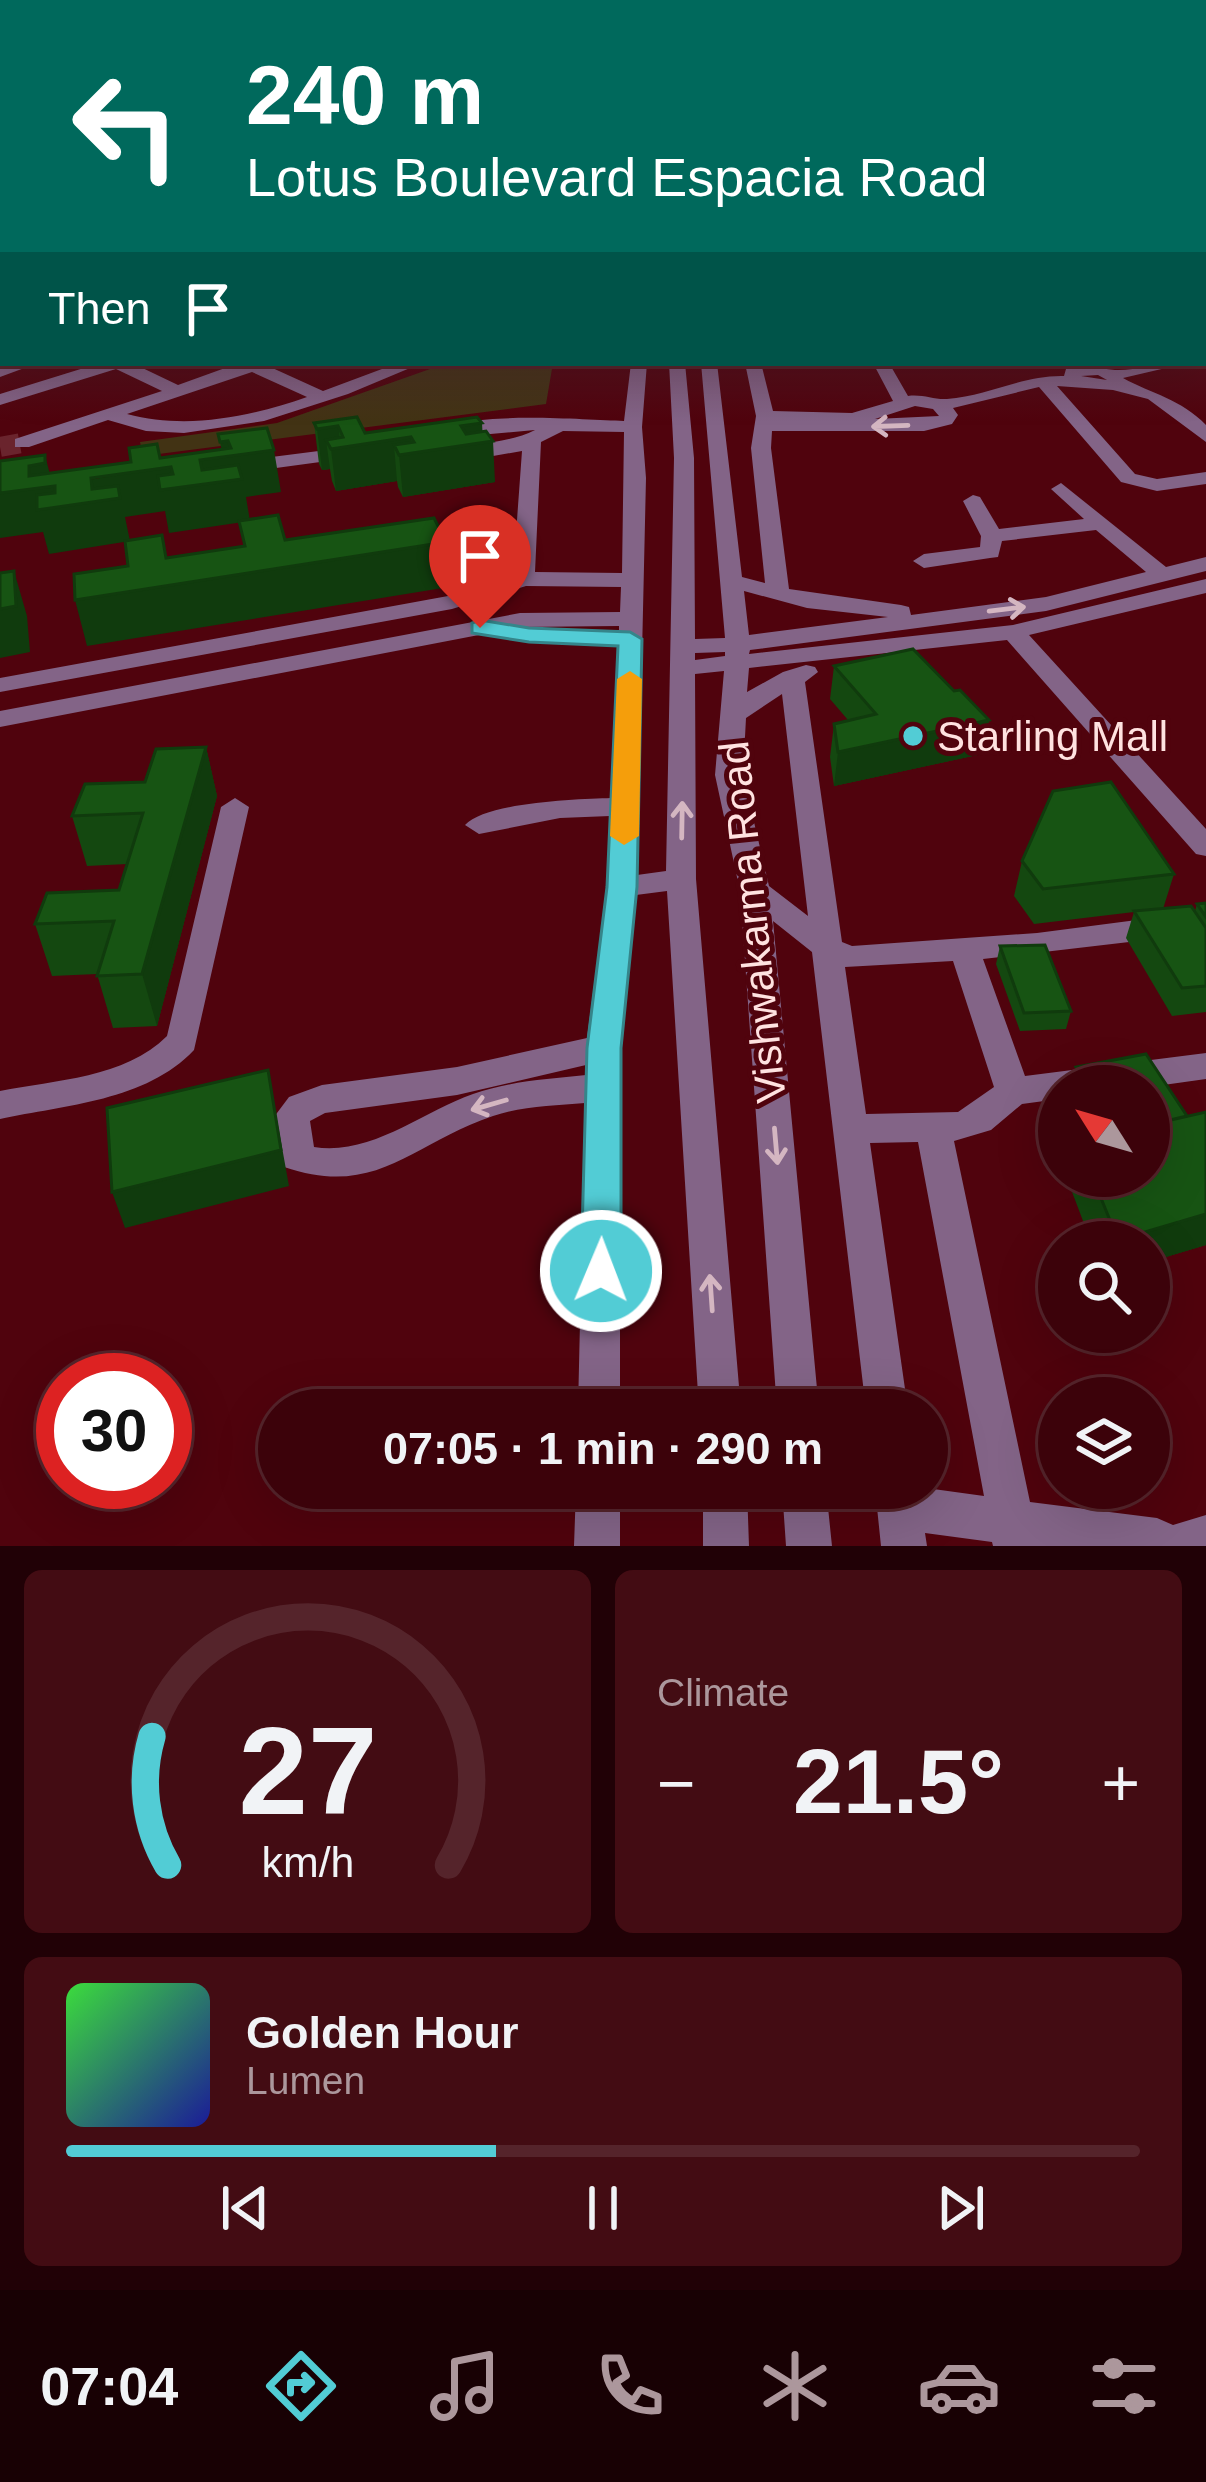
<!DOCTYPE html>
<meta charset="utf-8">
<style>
:root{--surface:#3c020a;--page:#430c13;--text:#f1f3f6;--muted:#ac979c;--line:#55242b;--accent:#52ccd5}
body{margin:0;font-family:Helvetica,sans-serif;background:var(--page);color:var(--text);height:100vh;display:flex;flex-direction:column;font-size:45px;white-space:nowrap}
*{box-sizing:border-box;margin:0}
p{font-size:39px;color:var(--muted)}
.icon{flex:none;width:66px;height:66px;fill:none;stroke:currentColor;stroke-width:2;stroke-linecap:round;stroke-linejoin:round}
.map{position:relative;height:1546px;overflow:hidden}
.panel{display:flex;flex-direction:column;gap:24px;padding:24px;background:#210106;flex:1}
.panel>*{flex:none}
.guide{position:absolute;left:0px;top:0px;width:1206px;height:366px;box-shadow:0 12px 48px #0002,0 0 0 3px var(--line);background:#00695c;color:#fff;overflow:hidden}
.needle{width:78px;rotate:307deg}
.buttons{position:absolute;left:1038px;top:1065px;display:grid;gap:24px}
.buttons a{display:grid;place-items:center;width:132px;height:132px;border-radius:50%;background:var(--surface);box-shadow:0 12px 48px #0002,0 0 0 3px var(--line);font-size:60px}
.speed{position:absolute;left:36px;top:1353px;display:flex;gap:24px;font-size:60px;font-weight:700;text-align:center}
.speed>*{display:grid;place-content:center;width:156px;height:156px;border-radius:50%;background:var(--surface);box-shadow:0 12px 48px #0002,0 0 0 3px var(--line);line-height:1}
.speed .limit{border:18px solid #d22;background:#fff;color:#111}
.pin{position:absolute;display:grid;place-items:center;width:102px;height:102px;color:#fff;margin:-123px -51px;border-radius:50% 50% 50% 0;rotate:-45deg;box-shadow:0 0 12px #0007}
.pin .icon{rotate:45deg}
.me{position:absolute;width:132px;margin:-66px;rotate:1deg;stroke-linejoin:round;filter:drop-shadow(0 0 9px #0008)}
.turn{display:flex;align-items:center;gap:42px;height:252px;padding:0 48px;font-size:54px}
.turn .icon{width:156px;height:156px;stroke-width:2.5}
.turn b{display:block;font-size:84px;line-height:102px}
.then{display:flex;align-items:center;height:114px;padding:0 48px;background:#0003;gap:24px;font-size:45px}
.big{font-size:90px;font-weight:600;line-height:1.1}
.panel .card{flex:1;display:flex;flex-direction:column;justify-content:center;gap:18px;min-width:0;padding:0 42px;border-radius:18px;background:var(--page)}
.panel .dial{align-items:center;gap:0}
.dial svg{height:312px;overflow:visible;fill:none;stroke:var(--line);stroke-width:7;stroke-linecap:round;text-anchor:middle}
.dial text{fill:var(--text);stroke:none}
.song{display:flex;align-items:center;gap:36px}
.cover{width:144px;height:144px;border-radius:18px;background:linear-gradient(135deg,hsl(120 70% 55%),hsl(240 70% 35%))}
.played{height:12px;border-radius:6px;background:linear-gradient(90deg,var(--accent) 40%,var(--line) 40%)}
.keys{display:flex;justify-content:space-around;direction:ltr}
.heat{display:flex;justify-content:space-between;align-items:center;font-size:66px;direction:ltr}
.panel .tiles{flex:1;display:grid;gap:24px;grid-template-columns:1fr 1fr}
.card:last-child{grid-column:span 2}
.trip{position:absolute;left:258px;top:1389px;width:690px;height:120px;border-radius:60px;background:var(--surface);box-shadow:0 12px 48px #0002,0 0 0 3px var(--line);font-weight:600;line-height:120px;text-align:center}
.menu{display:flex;height:192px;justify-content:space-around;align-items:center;background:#180104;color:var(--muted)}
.menu .icon{width:84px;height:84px}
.menu .current{color:var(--accent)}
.menu b{font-size:54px;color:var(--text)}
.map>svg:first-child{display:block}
.green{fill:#423314}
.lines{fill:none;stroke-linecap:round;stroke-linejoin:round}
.minor-tunnel{stroke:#6a242d;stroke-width:20;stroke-dasharray:20 9;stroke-linecap:butt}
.minor{fill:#836487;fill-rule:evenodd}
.wall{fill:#144810}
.shaded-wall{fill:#103b0d}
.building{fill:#175413;stroke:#103b0d;stroke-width:3}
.oneway{stroke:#d4b6c1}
.route{fill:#52ccd5;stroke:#35858a;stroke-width:3}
.slow{fill:#f59e0b}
.poi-dot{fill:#52ccd5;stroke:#50030d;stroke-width:4.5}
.labels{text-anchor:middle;stroke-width:10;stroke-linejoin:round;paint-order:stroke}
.poi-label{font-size:42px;fill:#ffe2e0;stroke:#50030d;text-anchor:start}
.street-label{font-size:42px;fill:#ffe2e0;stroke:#50030d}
</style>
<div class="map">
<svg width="1206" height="1546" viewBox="0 0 1206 1546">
<rect width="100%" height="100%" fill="#50030d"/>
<path class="green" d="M447,363H553L546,404L143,456L140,442L277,423Z"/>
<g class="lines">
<path class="minor-tunnel" d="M0,447L22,443"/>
<path class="minor" d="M0,233L3,234V242L0,241Z
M1203,248H1206V258H1203Z
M1203,271H1206V279H1203Z
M0,300L3,301V312L0,311Z
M3,332V342L0,343V333Z
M12,363H38L0,377V367Z
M100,363H132L178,385L239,363H270L268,366L323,391L398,363H422L348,394L264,421L184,433L146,431L108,420L29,447H15V439L162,391L116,369L0,405V394ZM252,372L307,397C250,417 187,430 127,414Z
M631,363H647L642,427L646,478L637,875L666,871L674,458L669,363H685L694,458L695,639L725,638L701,363H717L742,577L765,583L751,448L756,416L745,363H761L773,411L852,413L893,401L873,363H889L908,396C923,394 934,400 947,399C987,396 1023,375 1064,376L1066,369C1086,363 1096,368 1115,370C1137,371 1161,362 1183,364L1123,378C1152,394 1181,399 1206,425V442L1148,399L1113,390L1057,386L1135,474L1157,479L1206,472V484L1157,491L1121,482L1039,387L953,408L958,415L952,424L924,431H772L771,448L789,589L901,605L909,607L911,615L1046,597L1146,572L1096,530L1002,541L998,557L990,558L924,568L913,561L924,554L980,547L981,536L963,501L973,495L980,497L999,529L1084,519L1051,489L1061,483L1166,567L1206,557V571L1046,611L750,650L749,654L1013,625L1206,579V593L1029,635L1206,829V856L1196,854L1007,640L749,668L747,692L783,672L806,665L815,667L818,672L805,682L842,942L852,946L1037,933L1206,911V933L983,959L1025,1076L1206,1053V1079L1149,1087L1059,1086V1099L1022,1104L991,1130L954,1141L1030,1502L1157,1518L1173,1525L1206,1515V1546H993L992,1542L925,1533L927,1546H881L875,1488H926L984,1496L918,1142L870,1143L908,1410H866L812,952L773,921L819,1410H777L740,891L715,775L724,671L695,674L696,879L741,1410H699L667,891L636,895L620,1048V1410H578L585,1103C554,1106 522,1106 493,1116C412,1143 377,1199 284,1167L274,1117L289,1097L322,1085L457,1067L587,1038L607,887L610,816L560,818L479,834L465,825C486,802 579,799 611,798L618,646L538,643L526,636L538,629L619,632V626L520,627L0,727V711L520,613L620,612L621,587L526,586L452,609L0,692V678L448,596L513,575L522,451L459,462L449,456C472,441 509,444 535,430L446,438L437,432C468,410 582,420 624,421ZM1098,375L1107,380L1081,376ZM915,406L933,409L939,416L875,419ZM563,431L624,432L622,573L535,572L541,442ZM744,591L807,608L888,617L749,635ZM725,652V656L695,660V653ZM782,694L808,916L769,886L743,775L746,718ZM953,961L994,1087L958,1112L866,1114L845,967ZM586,1065V1075C548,1079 510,1081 473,1094C422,1112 371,1156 314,1147L310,1121L325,1113L457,1095Z
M350,447L357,449V457L240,473L230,467L240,461Z
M235,798L249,807L194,1050C146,1101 65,1105 0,1119V1091C55,1080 125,1078 167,1036L221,807Z
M576,1488H620V1546H574Z
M703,1488H747L749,1546H703Z
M782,1488H826L832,1546H786Z"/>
</g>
<path class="wall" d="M314,423L365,433L483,431L495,482L403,497L398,487L397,481L336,491L332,481L330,469L322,470L319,464Z
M834,666L954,691L989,720L982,754L834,786L830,757L834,724L848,720L830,699Z
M206,747L217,796L157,1026L113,1028L97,974L52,976L35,924L119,890L127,864L87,866L72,816L145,782Z
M1022,861L1174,874L1163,909L1195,911L1197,904L1206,903V1012L1172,1016L1126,938L1134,912L1034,924L1014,896Z
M1000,946L1071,1011L1066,1029L1020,1031L996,964Z
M1146,1054L1187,1116L1206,1112V1245L1149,1262V1242H1091L1066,1176H1149V1086H1070L1076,1067Z"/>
<path class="shaded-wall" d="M482,423L483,442L493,441L495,482L403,497L399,455L394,445L397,481L336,491L331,449L326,440L330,469L322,470L317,429L338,426L341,447L411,437L412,453L461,426Z
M228,441L231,456L274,450L281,492L246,497L250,521L169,533L165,511L125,517L130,541L49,554L43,532L0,538V472L29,476V466L45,455L53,486L223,457L220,442Z
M162,535L173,585L446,542L449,587L87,646L75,600L172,585Z
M14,571L27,616L30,652L0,658V609Z
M989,720L982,754L834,786L838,752Z
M206,747L217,796L157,1026L142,974Z
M268,1070L289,1186L125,1228L112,1192Z
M1206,1214V1245L1149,1262V1242H1117L1118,1240Z"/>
<path class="building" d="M357,417L365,433L477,417L482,423L461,426L466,434L486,431L493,441L399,455L394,445L414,442L411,437L331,449L326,440L343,437L338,426L317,429L314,423Z
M267,428L274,450L200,460L202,470L238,465L242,479L160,490L158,476L173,474L171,467L91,478L92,489L118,486L120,498L37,510V495L55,493V486L0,493V461L45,455V463L29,466V476L131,462L129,448L157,444L160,458L231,448L228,441L220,442L218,434Z
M278,515L285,540L434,518L446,542L75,600L74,574L128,566L125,541L162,535L166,558L245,546L239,521Z
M14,571L16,606L0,609V573Z
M913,649L954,691L960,690L989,720L838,752L834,724L876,714L834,666Z
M206,747L142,974L97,976L114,921L35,924L47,893L119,890L143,813L72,816L85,784L145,782L156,749Z
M1111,782L1174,874L1043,889L1022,861L1053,791Z
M1206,903V917L1197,904Z
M1191,906L1206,928V986L1182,988L1134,911Z
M1045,945L1071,1011L1024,1013L1000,946Z
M1146,1054L1187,1116L1149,1125V1086H1087L1076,1067Z
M268,1070L281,1150L112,1192L107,1108Z
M1206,1112V1214L1118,1240L1092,1176H1149V1125Z"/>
<defs><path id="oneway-shaft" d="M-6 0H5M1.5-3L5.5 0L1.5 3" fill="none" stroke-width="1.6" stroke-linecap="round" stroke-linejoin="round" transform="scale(3)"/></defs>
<g class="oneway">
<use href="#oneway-shaft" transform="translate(890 426) rotate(178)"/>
<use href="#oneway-shaft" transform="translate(1007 609) rotate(-7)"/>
<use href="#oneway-shaft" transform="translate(682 820) rotate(-89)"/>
<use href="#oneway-shaft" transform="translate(489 1105) rotate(164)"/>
<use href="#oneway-shaft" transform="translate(776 1146) rotate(85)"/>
<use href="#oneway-shaft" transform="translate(711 1293) rotate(-94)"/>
</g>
<linearGradient id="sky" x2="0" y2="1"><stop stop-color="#2c0207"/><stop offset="0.49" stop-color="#5e2e40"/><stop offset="1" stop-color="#5e2e40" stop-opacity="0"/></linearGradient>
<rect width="1206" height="422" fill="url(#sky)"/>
<path class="route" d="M480,620L529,628L630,632L642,639L637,887L621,1048V1271L615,1284L601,1289L587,1284L581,1271L587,1048L607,887L618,646L529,642L472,633V623Z"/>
<path class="slow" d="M630,671L642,679L639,836L624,845L610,836L617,679Z"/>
<circle class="poi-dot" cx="913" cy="736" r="12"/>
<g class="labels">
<g class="poi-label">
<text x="937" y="751">Starling Mall</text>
</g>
<g class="street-label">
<text transform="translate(752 922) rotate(-96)" y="15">Vishwakarma Road</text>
</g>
</g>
</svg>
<div class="buttons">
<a><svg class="needle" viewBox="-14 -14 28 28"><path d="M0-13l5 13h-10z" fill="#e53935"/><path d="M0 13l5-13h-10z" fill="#ac979c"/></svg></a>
<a><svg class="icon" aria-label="search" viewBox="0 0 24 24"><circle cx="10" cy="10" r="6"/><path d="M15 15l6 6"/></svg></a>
<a><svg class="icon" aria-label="layers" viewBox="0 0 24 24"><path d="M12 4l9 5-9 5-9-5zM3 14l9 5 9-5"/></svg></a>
</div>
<div class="speed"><div class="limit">30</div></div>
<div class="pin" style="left:480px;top:628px;background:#d93025"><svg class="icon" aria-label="arrive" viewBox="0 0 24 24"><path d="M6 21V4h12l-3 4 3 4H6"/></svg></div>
<svg class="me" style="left:601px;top:1271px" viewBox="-20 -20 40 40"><circle r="17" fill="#52ccd5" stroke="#fff" stroke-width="3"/><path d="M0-11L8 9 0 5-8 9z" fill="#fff"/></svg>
<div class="trip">07:05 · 1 min · 290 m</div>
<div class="guide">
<div class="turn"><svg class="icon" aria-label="left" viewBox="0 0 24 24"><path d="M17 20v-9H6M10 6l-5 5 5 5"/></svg><div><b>240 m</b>Lotus Boulevard Espacia Road</div></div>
<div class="then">Then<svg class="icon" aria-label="arrive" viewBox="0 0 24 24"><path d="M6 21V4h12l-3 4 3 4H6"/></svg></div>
</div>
</div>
<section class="panel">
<div class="tiles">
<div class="card dial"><svg viewBox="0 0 100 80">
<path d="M14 69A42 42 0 1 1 86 69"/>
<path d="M14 69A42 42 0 0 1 10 36" stroke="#52ccd5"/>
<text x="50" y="56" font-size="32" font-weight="700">27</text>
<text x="50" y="72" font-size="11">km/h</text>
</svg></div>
<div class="card"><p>Climate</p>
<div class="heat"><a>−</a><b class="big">21.5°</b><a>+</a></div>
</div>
<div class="card">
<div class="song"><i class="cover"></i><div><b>Golden Hour</b><p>Lumen</p></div></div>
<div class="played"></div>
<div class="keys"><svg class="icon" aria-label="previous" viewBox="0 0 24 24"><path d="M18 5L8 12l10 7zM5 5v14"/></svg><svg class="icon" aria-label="pause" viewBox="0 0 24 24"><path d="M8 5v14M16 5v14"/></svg><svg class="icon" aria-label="next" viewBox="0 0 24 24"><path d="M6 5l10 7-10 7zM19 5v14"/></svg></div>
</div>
</div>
</section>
<nav class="menu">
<b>07:04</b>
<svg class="icon current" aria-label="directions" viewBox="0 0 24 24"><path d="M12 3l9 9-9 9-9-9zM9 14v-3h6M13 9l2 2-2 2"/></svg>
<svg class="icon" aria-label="music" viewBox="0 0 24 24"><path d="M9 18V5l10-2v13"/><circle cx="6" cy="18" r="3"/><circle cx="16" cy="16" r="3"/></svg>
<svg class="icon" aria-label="phone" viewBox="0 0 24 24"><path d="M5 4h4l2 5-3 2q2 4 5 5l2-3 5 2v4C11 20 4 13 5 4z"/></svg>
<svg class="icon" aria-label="climate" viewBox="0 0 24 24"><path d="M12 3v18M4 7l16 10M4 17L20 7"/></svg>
<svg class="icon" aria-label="car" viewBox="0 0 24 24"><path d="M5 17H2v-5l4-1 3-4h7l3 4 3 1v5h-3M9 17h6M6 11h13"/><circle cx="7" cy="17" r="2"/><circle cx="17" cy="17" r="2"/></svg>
<svg class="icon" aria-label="filters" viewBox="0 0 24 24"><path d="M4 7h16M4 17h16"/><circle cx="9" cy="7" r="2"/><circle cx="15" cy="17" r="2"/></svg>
</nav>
